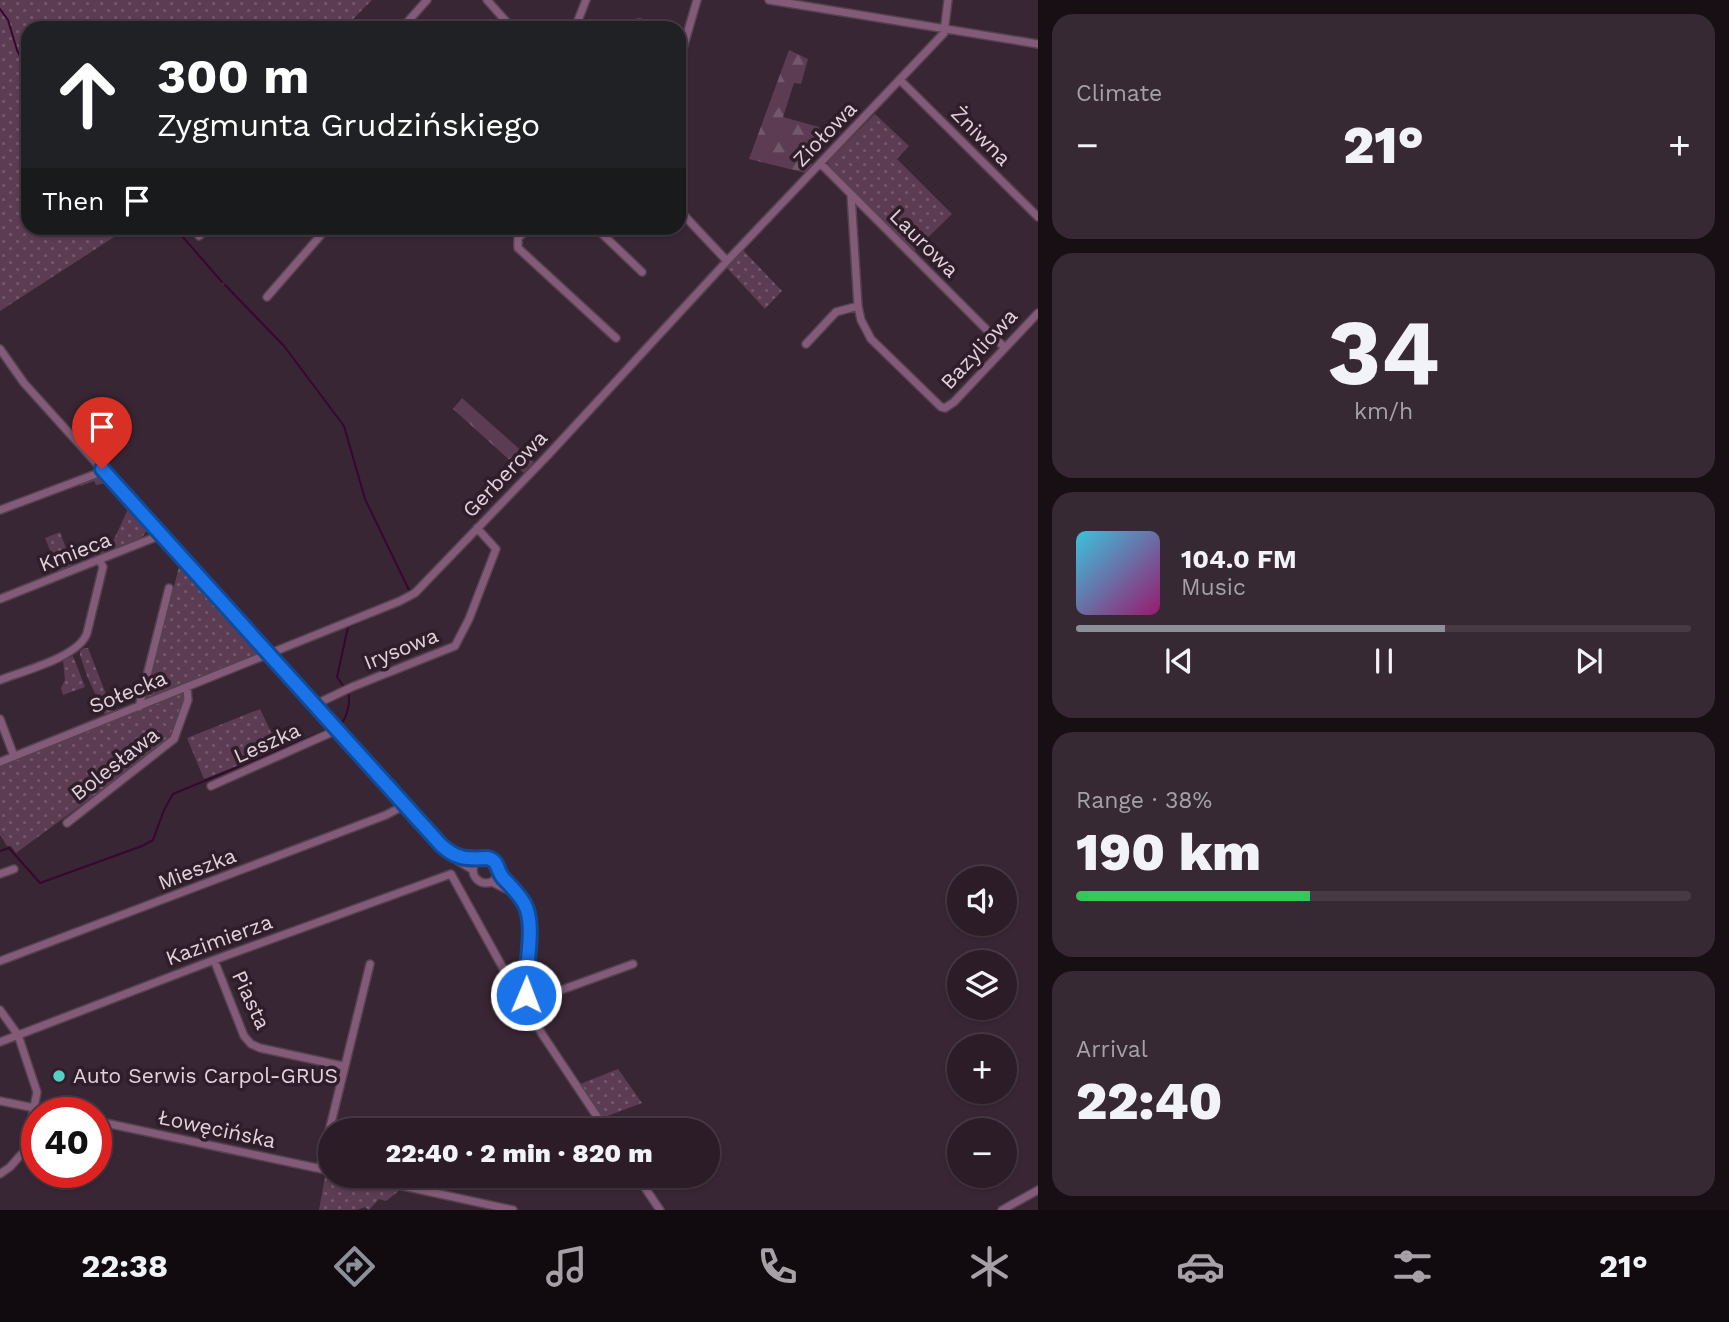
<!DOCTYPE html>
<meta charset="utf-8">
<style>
:root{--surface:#2b1c27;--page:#372933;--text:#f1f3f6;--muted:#a6a1a7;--line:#473a44;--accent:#8c9099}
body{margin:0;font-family:"Work Sans",sans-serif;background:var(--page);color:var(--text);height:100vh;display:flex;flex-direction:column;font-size:26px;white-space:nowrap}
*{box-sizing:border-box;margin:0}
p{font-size:23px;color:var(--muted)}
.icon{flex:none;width:38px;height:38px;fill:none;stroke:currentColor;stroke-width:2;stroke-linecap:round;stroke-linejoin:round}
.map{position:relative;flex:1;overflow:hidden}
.drawer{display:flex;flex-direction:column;gap:14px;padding:14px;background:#180f15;width:691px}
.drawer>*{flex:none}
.guide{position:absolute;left:21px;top:21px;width:665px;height:214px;border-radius:21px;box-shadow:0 2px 5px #0004,0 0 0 2px var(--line);background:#202124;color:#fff;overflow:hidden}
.tools{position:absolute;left:947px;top:866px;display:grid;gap:14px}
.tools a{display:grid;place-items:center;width:70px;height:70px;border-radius:50%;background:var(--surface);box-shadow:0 2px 5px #0004,0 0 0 2px var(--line);font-size:35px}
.speed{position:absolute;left:21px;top:1097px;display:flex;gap:14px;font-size:35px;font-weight:700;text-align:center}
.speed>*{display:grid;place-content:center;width:91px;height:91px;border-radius:50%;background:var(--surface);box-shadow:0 2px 5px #0004,0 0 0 2px var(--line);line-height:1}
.speed .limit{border:10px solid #d22;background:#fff;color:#111}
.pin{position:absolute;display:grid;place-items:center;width:60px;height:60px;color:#fff;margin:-72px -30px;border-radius:50% 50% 50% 0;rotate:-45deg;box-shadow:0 0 7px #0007}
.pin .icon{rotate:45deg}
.me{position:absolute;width:77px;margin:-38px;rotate:1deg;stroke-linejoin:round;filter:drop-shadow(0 0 5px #0008)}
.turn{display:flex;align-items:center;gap:24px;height:147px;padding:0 21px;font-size:32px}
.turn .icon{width:91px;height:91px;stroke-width:2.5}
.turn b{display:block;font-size:49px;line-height:60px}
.then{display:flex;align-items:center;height:66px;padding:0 21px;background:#0003;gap:14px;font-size:26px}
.big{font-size:52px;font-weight:800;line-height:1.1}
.drawer .widget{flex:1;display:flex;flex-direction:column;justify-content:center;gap:10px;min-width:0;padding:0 24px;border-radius:21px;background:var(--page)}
.drawer .dial{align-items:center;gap:0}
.dial b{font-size:91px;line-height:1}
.song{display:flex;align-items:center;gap:21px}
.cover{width:84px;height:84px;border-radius:10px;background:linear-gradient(135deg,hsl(190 70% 55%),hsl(320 70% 35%))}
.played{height:7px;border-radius:4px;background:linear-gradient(90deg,var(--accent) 60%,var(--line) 60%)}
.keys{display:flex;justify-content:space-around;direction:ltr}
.heat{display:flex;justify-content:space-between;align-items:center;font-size:38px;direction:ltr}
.charge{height:10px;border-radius:5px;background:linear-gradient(90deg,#34c759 38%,var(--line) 0)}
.trip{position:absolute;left:318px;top:1118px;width:402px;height:70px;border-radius:35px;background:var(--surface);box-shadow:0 2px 5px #0004,0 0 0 2px var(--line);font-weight:800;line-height:70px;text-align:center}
.menu{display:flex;height:112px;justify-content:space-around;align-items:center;background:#110b10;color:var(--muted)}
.menu .icon{width:49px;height:49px}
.menu .current{color:var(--accent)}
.menu b{font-size:32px;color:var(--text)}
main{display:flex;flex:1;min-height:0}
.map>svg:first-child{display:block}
.grass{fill:url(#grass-dots)}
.forest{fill:url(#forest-firs)}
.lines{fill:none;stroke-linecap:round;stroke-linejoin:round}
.stream{stroke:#37072e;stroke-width:2}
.minor-casing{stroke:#54424f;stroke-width:10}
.minor{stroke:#835b78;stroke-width:7}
.route-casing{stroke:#114b97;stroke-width:18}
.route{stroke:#1a73e8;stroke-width:12}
.poi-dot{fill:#56cec3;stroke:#2f1d2a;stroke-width:2.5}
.labels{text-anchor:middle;stroke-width:7;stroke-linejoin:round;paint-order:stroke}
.street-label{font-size:21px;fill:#e0d3dc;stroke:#2f1d2a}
.poi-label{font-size:21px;fill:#e0d3dc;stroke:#2f1d2a;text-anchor:start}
</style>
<main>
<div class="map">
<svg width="1038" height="1210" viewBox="0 0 1038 1210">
<defs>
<pattern id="grass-dots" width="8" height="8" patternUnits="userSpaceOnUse" patternTransform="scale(1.75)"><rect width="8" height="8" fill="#5c3c53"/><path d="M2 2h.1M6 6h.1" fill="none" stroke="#73576b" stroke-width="1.8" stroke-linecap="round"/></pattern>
<pattern id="forest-firs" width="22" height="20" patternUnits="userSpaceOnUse" patternTransform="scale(1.75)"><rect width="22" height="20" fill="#5c3c53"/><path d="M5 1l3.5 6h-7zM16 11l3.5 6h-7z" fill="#73576b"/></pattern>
</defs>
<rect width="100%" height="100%" fill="#392634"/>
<path class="grass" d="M0,0H372L344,28H28V228H128L0,311Z
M875,114L909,146L897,159L952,214L912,253L828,166V161Z
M742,249L782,291L765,309L726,267Z
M103,474L149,524C144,547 114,551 95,558L94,554L110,548L129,507L106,483L96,485L94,481L81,486L80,484Z
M60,532L73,567L59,572L45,538Z
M171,546L260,649L255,656L147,701L144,697L160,624L168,610L180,563L166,547Z
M84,648H88L113,712L107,715L104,713L87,676L80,655V651Z
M73,656L85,687L63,695L61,688L65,680L63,660Z
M186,690L187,699L170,740L16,853L11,846H7L0,835V765Z
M260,709L279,749L204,779L187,738Z
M618,1069L642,1103L602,1118L580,1084Z
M325,1177L400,1190L386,1201L379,1199L369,1210L365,1207L357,1210H319Z"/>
<path class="forest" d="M789,50L808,59L801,84L794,83L783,117L819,127L811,167L806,173L749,159Z
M462,398L534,462L524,473L453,409Z"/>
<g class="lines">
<path class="stream" d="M0,9L8,20L17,50L28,72
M175,228L222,282
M225,285L284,346L344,426L365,499L410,592
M344,687L337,677L348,627L413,598
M341,724C347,717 351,702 348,692
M0,851L9,848L40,883L142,846L153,840L164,810L173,794L327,730"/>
<defs>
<path id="minor" d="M487,0L512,28
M769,0L1038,44
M402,28L427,0
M575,28L586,0
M638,28L639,23
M679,62L697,0
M900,80L1038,217
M821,164L1004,347
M679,210L727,261
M528,228L518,238V248L616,338
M596,228L642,272
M199,236L208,228
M267,297L327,228
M858,306L861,320L871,339L941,407L945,408L954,402L1038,313
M806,344L836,312L858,306L851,195
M0,349L24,383L430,833L458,861L473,870
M0,510L96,474L102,469
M0,599L161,535
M0,680C23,671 79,657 87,633L103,567L100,561
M314,705L352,687L455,646L469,619L496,549L477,528
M139,707L169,588
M0,719L14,756
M0,762L400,601L415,593L549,454L727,261L944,33L948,0
M211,786L337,730
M67,823L174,739L188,700L187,688
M452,855L474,860L479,859
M473 870a13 13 0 1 1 26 0a13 13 0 1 1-26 0Z
M499,872L519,895L529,917L525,974L530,1012L542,1034L606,1130
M0,874L14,869
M492,882L518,895
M214,960L244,1036L251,1044L260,1048L343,1066
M0,961L386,815L405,805
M528,1002L633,964
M0,1010L18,1035L37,1092L26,1149L10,1167L0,1174
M0,1042L214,960L451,874L509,979L513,984L526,985
M0,1101L59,1113
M96,1121L331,1171
M320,1168L370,964
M357,1176L513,1210
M637,1176L660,1210
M1002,1210L1038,1190"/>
</defs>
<use href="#minor" class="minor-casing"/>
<use href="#minor" class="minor"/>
</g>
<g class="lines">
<defs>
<path id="route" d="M102,469L441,845C457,860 468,859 488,858C500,862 496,870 503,878C511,886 518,893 524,903C537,926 524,968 526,995"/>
</defs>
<use href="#route" class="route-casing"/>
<use href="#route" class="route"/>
</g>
<circle class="poi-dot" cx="59" cy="1076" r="7"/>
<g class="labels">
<g class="street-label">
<text transform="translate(825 134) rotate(-46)" y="7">Ziołowa</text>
<text transform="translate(981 136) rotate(45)" y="7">Żniwna</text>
<text transform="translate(924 243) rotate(45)" y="7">Laurowa</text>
<text transform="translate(979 349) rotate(-47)" y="7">Bazyliowa</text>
<text transform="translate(505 474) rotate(-46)" y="7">Gerberowa</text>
<text transform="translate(75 552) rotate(-21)" y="7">Kmieca</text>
<text transform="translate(401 649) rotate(-22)" y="7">Irysowa</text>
<text transform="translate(128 692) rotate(-22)" y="7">Sołecka</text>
<text transform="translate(267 743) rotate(-24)" y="7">Leszka</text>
<text transform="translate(115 764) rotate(-38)" y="7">Bolesława</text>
<text transform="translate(197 869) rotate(-21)" y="7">Mieszka</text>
<text transform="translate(219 940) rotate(-20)" y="7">Kazimierza</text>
<text transform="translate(251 1000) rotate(65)" y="7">Piasta</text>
<text transform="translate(217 1129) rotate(12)" y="7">Łowęcińska</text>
</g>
<g class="poi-label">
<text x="73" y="1083">Auto Serwis Carpol-GRUS</text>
</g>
</g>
</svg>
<div class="tools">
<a><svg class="icon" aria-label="sound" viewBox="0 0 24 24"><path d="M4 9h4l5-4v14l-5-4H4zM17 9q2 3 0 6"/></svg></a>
<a><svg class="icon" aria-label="layers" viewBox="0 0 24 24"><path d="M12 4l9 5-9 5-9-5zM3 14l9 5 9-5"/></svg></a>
<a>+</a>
<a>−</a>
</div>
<div class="speed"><div class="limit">40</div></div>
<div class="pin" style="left:102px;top:469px;background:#d93025"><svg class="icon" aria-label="arrive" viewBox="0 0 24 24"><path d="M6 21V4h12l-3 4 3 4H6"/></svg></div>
<svg class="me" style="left:526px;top:995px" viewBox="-20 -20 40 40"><circle r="17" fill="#1a73e8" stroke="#fff" stroke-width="3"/><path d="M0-11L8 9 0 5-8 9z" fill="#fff"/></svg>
<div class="trip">22:40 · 2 min · 820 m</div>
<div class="guide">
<div class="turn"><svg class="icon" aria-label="ahead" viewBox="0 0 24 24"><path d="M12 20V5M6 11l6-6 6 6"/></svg><div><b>300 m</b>Zygmunta Grudzińskiego</div></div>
<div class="then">Then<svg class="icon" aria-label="arrive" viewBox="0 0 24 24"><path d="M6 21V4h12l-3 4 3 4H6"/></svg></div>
</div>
</div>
<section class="drawer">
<div class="widget"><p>Climate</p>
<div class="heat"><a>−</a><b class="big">21°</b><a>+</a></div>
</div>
<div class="widget dial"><b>34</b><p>km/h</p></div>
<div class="widget">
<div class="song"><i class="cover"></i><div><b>104.0 FM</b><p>Music</p></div></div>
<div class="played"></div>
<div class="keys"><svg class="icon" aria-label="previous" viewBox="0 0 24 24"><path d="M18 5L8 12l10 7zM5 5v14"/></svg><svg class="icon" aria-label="pause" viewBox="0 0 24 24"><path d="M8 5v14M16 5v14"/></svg><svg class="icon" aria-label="next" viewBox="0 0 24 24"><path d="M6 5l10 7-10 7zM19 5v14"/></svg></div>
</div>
<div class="widget"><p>Range · 38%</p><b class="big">190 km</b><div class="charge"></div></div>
<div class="widget"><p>Arrival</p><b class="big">22:40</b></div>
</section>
</main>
<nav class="menu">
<b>22:38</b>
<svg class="icon current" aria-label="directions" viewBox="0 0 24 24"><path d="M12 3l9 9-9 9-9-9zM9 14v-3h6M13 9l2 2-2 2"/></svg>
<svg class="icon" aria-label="music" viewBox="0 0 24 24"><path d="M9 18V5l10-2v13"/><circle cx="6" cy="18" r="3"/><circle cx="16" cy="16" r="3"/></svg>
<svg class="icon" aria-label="phone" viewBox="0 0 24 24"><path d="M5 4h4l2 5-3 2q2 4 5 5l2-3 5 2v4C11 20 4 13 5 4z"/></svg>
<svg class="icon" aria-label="climate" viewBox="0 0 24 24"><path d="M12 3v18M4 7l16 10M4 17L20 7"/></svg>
<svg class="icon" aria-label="car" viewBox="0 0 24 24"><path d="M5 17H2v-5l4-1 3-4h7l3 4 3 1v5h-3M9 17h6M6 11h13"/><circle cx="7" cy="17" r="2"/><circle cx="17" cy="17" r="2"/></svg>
<svg class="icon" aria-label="filters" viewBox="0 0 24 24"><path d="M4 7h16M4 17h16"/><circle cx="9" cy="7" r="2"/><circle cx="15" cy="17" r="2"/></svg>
<b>21°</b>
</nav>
